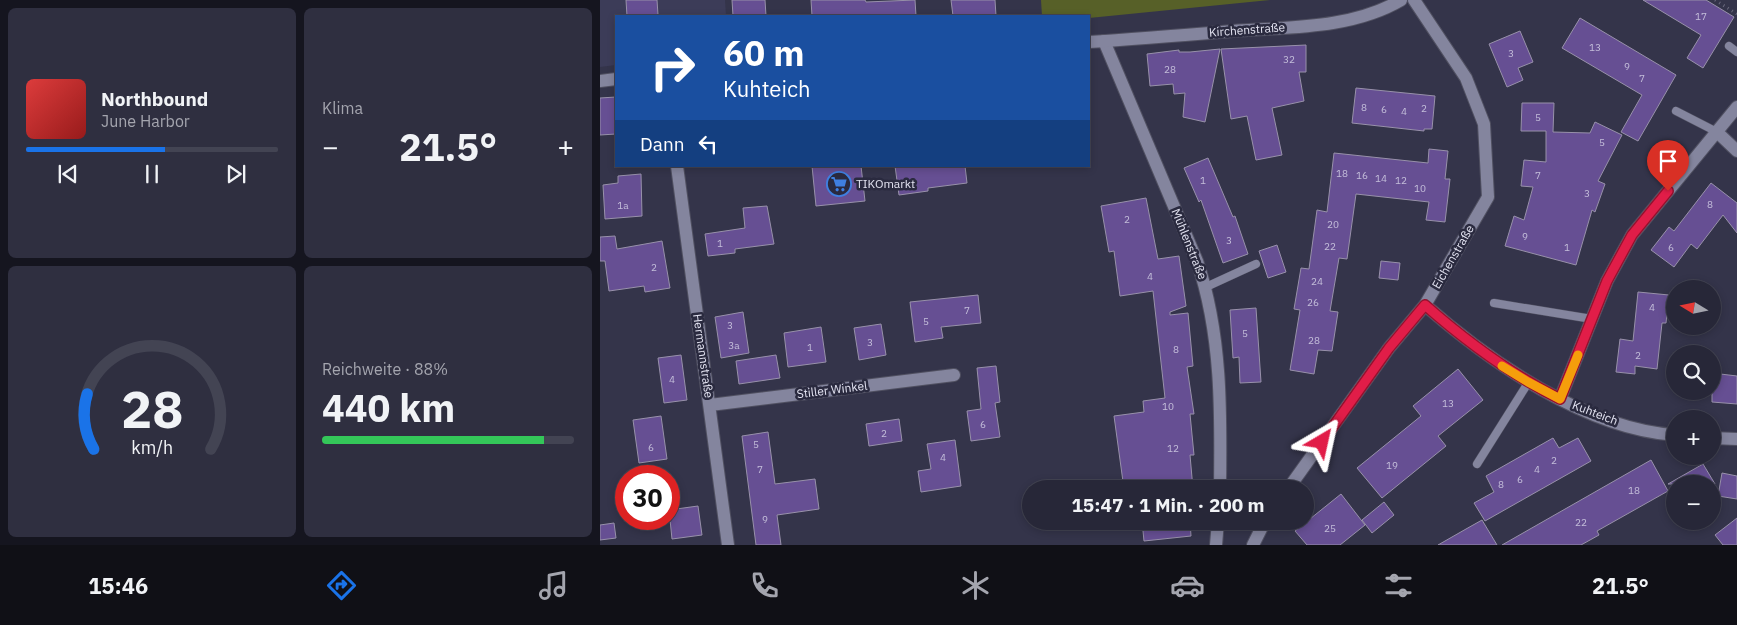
<!DOCTYPE html>
<html lang="de">
<meta charset="utf-8">
<style>
:root{--surface:#272738;--page:#2f2f40;--text:#f1f3f6;--muted:#a4a5ae;--line:#434453;--accent:#1a73e8}
body{margin:0;font-family:"IBM Plex Sans",sans-serif;background:var(--page);color:var(--text);height:100vh;display:flex;flex-direction:column;font-size:19px;white-space:nowrap}
*{box-sizing:border-box;margin:0}
p{font-size:16px;color:var(--muted)}
.icon{flex:none;width:28px;height:28px;fill:none;stroke:currentColor;stroke-width:2;stroke-linecap:round;stroke-linejoin:round}
.map{position:relative;flex:1;overflow:hidden}
.sheet{display:flex;flex-direction:column;gap:8px;padding:8px;background:#15151f;width:600px}
.sheet>*{flex:none}
.top-card{position:absolute;left:15px;top:15px;width:475px;height:152px;border-radius:0px;box-shadow:0 2px 8px #0003,0 0 0 1px var(--line);background:#1a4fa0;color:#fff;overflow:hidden}
.needle{width:32px;rotate:280deg}
.tools{position:absolute;left:1066px;top:280px;display:grid;gap:10px}
.tools a{display:grid;place-items:center;width:55px;height:55px;border-radius:50%;background:var(--surface);box-shadow:0 2px 8px #0003,0 0 0 1px var(--line);font-size:25px}
.speed{position:absolute;left:15px;top:465px;display:flex;gap:10px;font-size:25px;font-weight:700;text-align:center}
.speed>*{display:grid;place-content:center;width:65px;height:65px;border-radius:50%;background:var(--surface);box-shadow:0 2px 8px #0003,0 0 0 1px var(--line);line-height:1}
.speed .limit{border:8px solid #d22;background:#fff;color:#111}
.pin{position:absolute;display:grid;place-items:center;width:42px;height:42px;color:#fff;margin:-51px -21px;border-radius:50% 50% 50% 0;rotate:-45deg;box-shadow:0 0 5px #0007}
.pin .icon{rotate:45deg}
.me{position:absolute;width:55px;margin:-28px;rotate:36deg;stroke-linejoin:round;filter:drop-shadow(0 0 4px #0008)}
.turn{display:flex;align-items:center;gap:18px;height:105px;padding:0 25px;font-size:22px}
.turn .icon{width:65px;height:65px;stroke-width:2.5}
.turn b{display:block;font-size:35px;line-height:42px}
.then{display:flex;align-items:center;height:48px;padding:0 25px;background:#0003;gap:10px;font-size:19px}
.big{font-size:38px;font-weight:800;line-height:1.1}
.sheet .widget{flex:1;display:flex;flex-direction:column;justify-content:center;gap:8px;min-width:0;padding:0 18px;border-radius:8px;background:var(--page)}
.sheet .dial{align-items:center;gap:0}
.dial svg{height:130px;overflow:visible;fill:none;stroke:var(--line);stroke-width:7;stroke-linecap:round;text-anchor:middle}
.dial text{fill:var(--text);stroke:none}
.song{display:flex;align-items:center;gap:15px}
.cover{width:60px;height:60px;border-radius:8px;background:linear-gradient(135deg,hsl(0 70% 55%),hsl(0 70% 35%))}
.played{height:5px;border-radius:2px;background:linear-gradient(90deg,var(--accent) 55%,var(--line) 55%)}
.keys{display:flex;justify-content:space-around;direction:ltr}
.heat{display:flex;justify-content:space-between;align-items:center;font-size:28px;direction:ltr}
.charge{height:8px;border-radius:4px;background:linear-gradient(90deg,#34c759 88%,var(--line) 0)}
.sheet .tiles{flex:1;display:grid;gap:8px;grid-template-columns:repeat(2,1fr)}
.trip{position:absolute;left:422px;top:480px;width:292px;height:50px;border-radius:25px;background:var(--surface);box-shadow:0 2px 8px #0003,0 0 0 1px var(--line);font-weight:800;line-height:50px;text-align:center}
.tabs{display:flex;height:80px;justify-content:space-around;align-items:center;background:#101016;color:var(--muted)}
.tabs .icon{width:35px;height:35px}
.tabs .active{color:var(--accent)}
.tabs b{font-size:22px;color:var(--text)}
main{display:flex;flex:1;min-height:0}
.map>svg:first-child{display:block}
.built{fill:#3c3c58}
.green{fill:#576028}
.building{fill:#664f93;stroke:#9891aa}
.lines{fill:none;stroke-linecap:round;stroke-linejoin:round}
.lane-casing{stroke:#505061;stroke-width:9}
.street-casing{stroke:#505061;stroke-width:14}
.secondary-casing{stroke:#505061;stroke-width:14}
.path{stroke:#6a6a7d;stroke-width:3;stroke-dasharray:1 4;stroke-linecap:butt}
.lane{stroke:#84859e;stroke-width:8}
.street{stroke:#84859e;stroke-width:12}
.secondary{stroke:#84859e;stroke-width:12}
.route-casing{stroke:#92132f;stroke-width:12}
.route{stroke:#e11d48;stroke-width:9}
.slow{stroke:#f59e0b;stroke-width:9}
.labels{text-anchor:middle;stroke-width:5;stroke-linejoin:round;paint-order:stroke}
.number-label{font-size:10px;fill:#c4beda}
.street-label{font-size:12px;fill:#e3e3f1;stroke:#2a2a3f}
.poi-label{font-size:12px;fill:#e3e3f1;stroke:#2a2a3f;text-anchor:start}
</style>
<main>
<section class="sheet">
<div class="tiles">
<div class="widget">
<div class="song"><i class="cover"></i><div><b>Northbound</b><p>June Harbor</p></div></div>
<div class="played"></div>
<div class="keys"><svg class="icon" aria-label="previous" viewBox="0 0 24 24"><path d="M18 5L8 12l10 7zM5 5v14"/></svg><svg class="icon" aria-label="pause" viewBox="0 0 24 24"><path d="M8 5v14M16 5v14"/></svg><svg class="icon" aria-label="next" viewBox="0 0 24 24"><path d="M6 5l10 7-10 7zM19 5v14"/></svg></div>
</div>
<div class="widget"><p>Klima</p>
<div class="heat"><a>−</a><b class="big">21.5°</b><a>+</a></div>
</div>
<div class="widget dial"><svg viewBox="0 0 100 80">
<path d="M14 69A42 42 0 1 1 86 69"/>
<path d="M14 69A42 42 0 0 1 10 35" stroke="#1a73e8"/>
<text x="50" y="56" font-size="32" font-weight="700">28</text>
<text x="50" y="72" font-size="11">km/h</text>
</svg></div>
<div class="widget"><p>Reichweite · 88%</p><b class="big">440 km</b><div class="charge"></div></div>
</div>
</section>
<div class="map">
<svg width="1137" height="545" viewBox="0 0 1137 545">
<rect width="100%" height="100%" fill="#34344a"/>
<path class="built" d="M0,0H125L126,16H16V65L0,67Z"/>
<path class="green" d="M441,0H670L489,18L442,16Z"/>
<path class="building" d="M26,0H57L58,15L27,16Z
M132,0H165L166,16H133Z
M211,0H265L266,2L315,0L316,16H212Z
M351,0H395L396,16H353Z
M1043,0H1106L1134,17L1103,68L1087,58L1101,35Z
M980,18L1076,75L1038,141L1021,132L1042,95L962,48Z
M920,31L933,62L918,68L923,80L907,87L889,44Z
M706,45V72H699L704,101L672,108L682,155L656,160L647,116L631,119L621,49Z
M620,49L605,122L583,117L585,93L574,94L573,84L550,86L547,54L579,50V52H590Z
M756,88L835,96L832,129H824V131L752,123Z
M16,97V134L0,135V98Z
M922,103H954L953,132L990,133L995,122L1022,135L998,181L1005,184L995,212L992,210L976,265L905,246L914,216L924,220L933,187L921,186L924,160L946,162V131H921Z
M829,149L848,151L845,179H850L845,222L826,220L829,202L756,194L747,259L739,258L730,311L738,312L732,351L718,350L714,374L690,370L700,310L694,309L701,268L709,269L717,210L727,212L734,153L828,163Z
M608,158L633,217L635,216L648,254L623,263L601,200L599,202L584,168Z
M212,166H261L265,201L216,206Z
M295,166H365L367,183L328,188V191L299,195Z
M41,174L42,216L5,219L3,185L18,183V176Z
M1111,183L1137,203V233L1123,215L1097,249L1091,244L1074,267L1051,250L1069,227L1074,231Z
M546,198L558,259L579,256L586,306L570,312V315L588,313L593,366L587,367L594,414H590L594,455H590L593,489H524L514,416L544,412L543,401L565,398L553,291L520,296L514,251L509,252L501,206Z
M167,206L174,244L135,249V253L108,256L105,234L145,228L143,208Z
M15,236L17,249L62,241L70,288L45,292L44,286L9,291L5,261H0V237Z
M677,245L686,272L668,278L659,251Z
M781,261L800,263L798,280L779,278Z
M1038,292L1069,295L1066,323H1062L1057,369L1035,366V374L1016,372L1020,339L1033,341Z
M378,295L381,323L341,327L343,338L315,342L310,302Z
M656,308L661,382L640,383L639,357L633,358L630,310Z
M143,312L149,353L121,358L115,317Z
M281,324L286,355L259,360L254,328Z
M221,327L226,362L188,367L184,333Z
M81,355L87,400L64,403L58,358Z
M176,355L180,378L139,384L136,361Z
M396,366L400,402L395,403L400,437L371,441L367,411L381,409L377,368Z
M858,369L883,400L838,436L846,446L782,498L757,468L821,416L813,406Z
M1112,373L1137,376V404L1112,402Z
M61,416L67,459L39,463L33,420Z
M299,419L302,441L269,446L266,424Z
M168,432L175,484L215,479L219,509L177,515L181,545H156L142,436Z
M953,438L959,448L978,438L991,461L885,521L874,503L894,492L886,476Z
M355,440L361,486L321,492L318,471L331,469L327,444Z
M1051,460L1068,491L997,531L999,535L981,545H902Z
M1103,464L1115,484H1068Z
M1122,473L1137,476V499L1118,496Z
M741,494L765,525L740,545H707L695,531Z
M784,502L794,515L772,533L762,520Z
M98,506L102,535L72,539L69,510Z
M1137,518V545H1123L1115,535Z
M882,520L897,545H838L866,529Z
M542,521H590L591,536L544,541Z
M14,523L16,538L0,540V525Z"/>
<g class="lines">
<defs>
<path id="lane" d="M1129,46L1137,52
M1076,111L1117,132
M606,287L656,264
M894,303L992,319
M877,464L928,383"/>
<path id="street" d="M504,41L597,261C622,334 621,413 620,489
M1117,132L1137,151
M77,166L128,545
M825,305C890,362 986,429 1075,435
M960,399L1007,281L1032,235L1137,107
M110,405L354,375
M1112,438L1137,439
M688,489L789,348L825,305L888,197L884,124L866,78L814,0
M616,545L618,521
M653,545L665,521"/>
<path id="secondary" d="M489,42C537,39 585,35 633,31C688,27 752,29 801,0
M0,81L16,79"/>
</defs>
<use href="#lane" class="lane-casing"/>
<use href="#street" class="street-casing"/>
<use href="#secondary" class="secondary-casing"/>
<path class="path" d="M1115,0L1137,14"/>
<use href="#lane" class="lane"/>
<use href="#street" class="street"/>
<use href="#secondary" class="secondary"/>
</g>
<g class="lines">
<defs>
<path id="route" d="M722,442L789,348L825,305C867,342 910,374 960,399L1007,281L1032,235L1068,191"/>
</defs>
<use href="#route" class="route-casing"/>
<use href="#route" class="route"/>
<path class="slow" d="M902,366L928,382L960,399L978,355"/>
</g>
<defs>
<symbol id="supermarket-ring" viewBox="-11 -11 22 22"><circle r="9.5" fill="#2a2a3f" stroke="#3f7fe0" stroke-width="1.5"/><path d="M-6-5.5h2.5l.6 2H6L4.5 2H-2.5L-4.4-4H-6ZM-1.5 3.2a1.3 1.3 0 1 0 .1 0ZM3 3.2a1.3 1.3 0 1 0 .1 0Z" fill="#3f7fe0"/></symbol>
</defs>
<g fill-rule="evenodd">
<use href="#supermarket-ring" x="225" y="170" width="28" height="28"/>
</g>
<g class="labels">
<g class="number-label">
<text x="1101" y="20">17</text>
<text x="995" y="51">13</text>
<text x="911" y="57">3</text>
<text x="689" y="63">32</text>
<text x="1027" y="70">9</text>
<text x="570" y="73">28</text>
<text x="1042" y="82">7</text>
<text x="764" y="111">8</text>
<text x="824" y="112">2</text>
<text x="784" y="113">6</text>
<text x="804" y="115">4</text>
<text x="938" y="121">5</text>
<text x="1002" y="146">5</text>
<text x="742" y="177">18</text>
<text x="762" y="179">16</text>
<text x="938" y="179">7</text>
<text x="781" y="182">14</text>
<text x="603" y="184">1</text>
<text x="801" y="184">12</text>
<text x="820" y="192">10</text>
<text x="987" y="197">3</text>
<text x="1110" y="208">8</text>
<text x="23" y="209">1a</text>
<text x="527" y="223">2</text>
<text x="733" y="228">20</text>
<text x="925" y="240">9</text>
<text x="629" y="244">3</text>
<text x="120" y="247">1</text>
<text x="730" y="250">22</text>
<text x="967" y="251">1</text>
<text x="1071" y="251">6</text>
<text x="54" y="271">2</text>
<text x="550" y="280">4</text>
<text x="717" y="285">24</text>
<text x="713" y="306">26</text>
<text x="1052" y="311">4</text>
<text x="367" y="314">7</text>
<text x="326" y="325">5</text>
<text x="130" y="329">3</text>
<text x="645" y="337">5</text>
<text x="714" y="344">28</text>
<text x="270" y="346">3</text>
<text x="134" y="349">3a</text>
<text x="210" y="351">1</text>
<text x="576" y="353">8</text>
<text x="1038" y="359">2</text>
<text x="72" y="383">4</text>
<text x="848" y="407">13</text>
<text x="568" y="410">10</text>
<text x="383" y="428">6</text>
<text x="284" y="437">2</text>
<text x="156" y="448">5</text>
<text x="51" y="451">6</text>
<text x="573" y="452">12</text>
<text x="343" y="461">4</text>
<text x="954" y="464">2</text>
<text x="792" y="469">19</text>
<text x="160" y="473">7</text>
<text x="937" y="473">4</text>
<text x="920" y="483">6</text>
<text x="901" y="488">8</text>
<text x="1034" y="494">18</text>
<text x="165" y="523">9</text>
<text x="981" y="526">22</text>
<text x="730" y="532">25</text>
</g>
<g class="street-label">
<text transform="translate(647 30) rotate(-4)" y="4">Kirchenstraße</text>
<text transform="translate(589 244) rotate(68)" y="4">Mühlenstraße</text>
<text transform="translate(853 257) rotate(-60)" y="4">Eichenstraße</text>
<text transform="translate(103 356) rotate(82)" y="4">Hermannstraße</text>
<text transform="translate(232 390) rotate(-7)" y="4">Stiller Winkel</text>
<text transform="translate(995 413) rotate(21)" y="4">Kuhteich</text>
</g>
<g class="poi-label">
<text x="256" y="188">TIKOmarkt</text>
</g>
</g>
</svg>
<div class="tools">
<a><svg class="needle" viewBox="-14 -14 28 28"><path d="M0-13l5 13h-10z" fill="#e53935"/><path d="M0 13l5-13h-10z" fill="#a4a5ae"/></svg></a>
<a><svg class="icon" aria-label="search" viewBox="0 0 24 24"><circle cx="10" cy="10" r="6"/><path d="M15 15l6 6"/></svg></a>
<a>+</a>
<a>−</a>
</div>
<div class="speed"><div class="limit">30</div></div>
<div class="pin" style="left:1068px;top:191px;background:#d93025"><svg class="icon" aria-label="arrive" viewBox="0 0 24 24"><path d="M6 21V4h12l-3 4 3 4H6"/></svg></div>
<svg class="me" style="left:722px;top:442px" viewBox="-20 -20 40 40"><path d="M0-17L14 15 0 8-14 15z" fill="#e11d48" stroke="#fff" stroke-width="4"/></svg>
<div class="trip">15:47 · 1 Min. · 200 m</div>
<div class="top-card">
<div class="turn"><svg class="icon" aria-label="right" viewBox="0 0 24 24"><path d="M7 20v-9h11M14 6l5 5-5 5"/></svg><div><b>60 m</b>Kuhteich</div></div>
<div class="then">Dann<svg class="icon" aria-label="left" viewBox="0 0 24 24"><path d="M17 20v-9H6M10 6l-5 5 5 5"/></svg></div>
</div>
</div>
</main>
<nav class="tabs">
<b>15:46</b>
<svg class="icon active" aria-label="directions" viewBox="0 0 24 24"><path d="M12 3l9 9-9 9-9-9zM9 14v-3h6M13 9l2 2-2 2"/></svg>
<svg class="icon" aria-label="music" viewBox="0 0 24 24"><path d="M9 18V5l10-2v13"/><circle cx="6" cy="18" r="3"/><circle cx="16" cy="16" r="3"/></svg>
<svg class="icon" aria-label="phone" viewBox="0 0 24 24"><path d="M5 4h4l2 5-3 2q2 4 5 5l2-3 5 2v4C11 20 4 13 5 4z"/></svg>
<svg class="icon" aria-label="climate" viewBox="0 0 24 24"><path d="M12 3v18M4 7l16 10M4 17L20 7"/></svg>
<svg class="icon" aria-label="car" viewBox="0 0 24 24"><path d="M5 17H2v-5l4-1 3-4h7l3 4 3 1v5h-3M9 17h6M6 11h13"/><circle cx="7" cy="17" r="2"/><circle cx="17" cy="17" r="2"/></svg>
<svg class="icon" aria-label="filters" viewBox="0 0 24 24"><path d="M4 7h16M4 17h16"/><circle cx="9" cy="7" r="2"/><circle cx="15" cy="17" r="2"/></svg>
<b>21.5°</b>
</nav>
